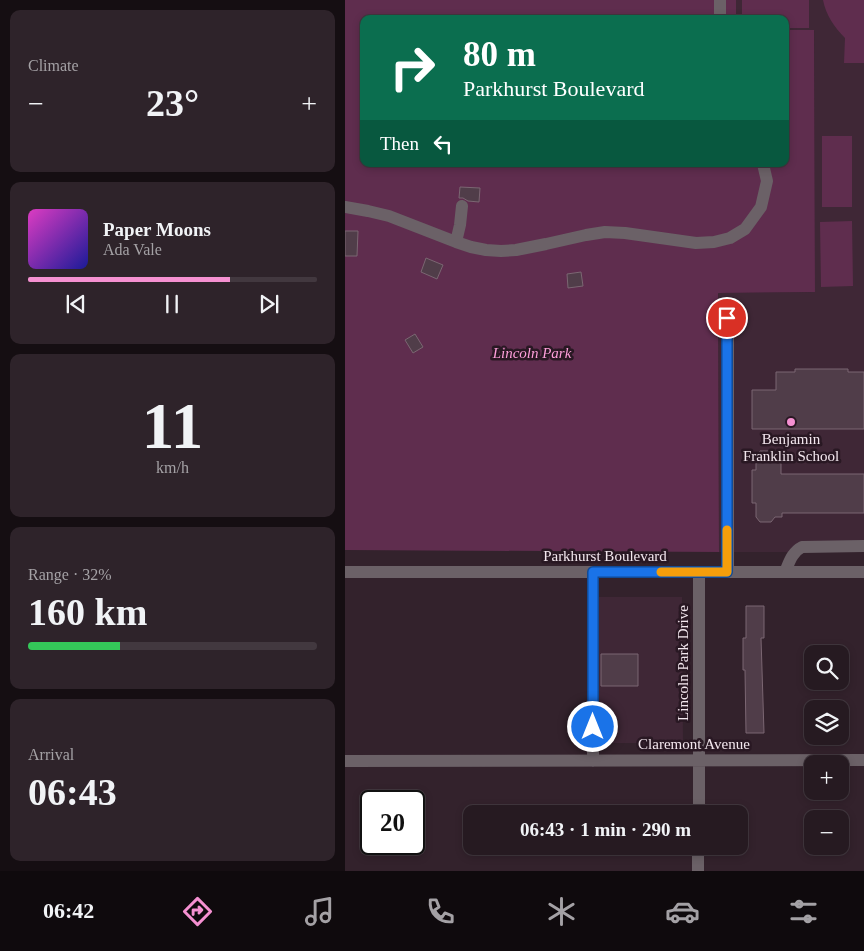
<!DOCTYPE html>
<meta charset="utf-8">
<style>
:root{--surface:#261a21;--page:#2e232a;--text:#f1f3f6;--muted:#a4a1a5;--line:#42383f;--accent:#f590d1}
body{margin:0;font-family:"Times New Roman",serif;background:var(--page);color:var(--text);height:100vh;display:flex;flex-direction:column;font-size:19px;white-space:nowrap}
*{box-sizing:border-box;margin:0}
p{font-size:16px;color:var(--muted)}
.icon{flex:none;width:28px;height:28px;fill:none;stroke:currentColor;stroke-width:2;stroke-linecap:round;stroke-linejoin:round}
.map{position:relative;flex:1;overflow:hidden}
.side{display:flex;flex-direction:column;gap:10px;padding:10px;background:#150e12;width:345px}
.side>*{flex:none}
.banner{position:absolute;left:15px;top:15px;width:429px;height:152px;border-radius:10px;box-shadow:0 2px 8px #0003,0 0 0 1px var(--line);background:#0b6e4f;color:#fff;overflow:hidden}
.controls{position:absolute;left:459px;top:645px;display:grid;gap:10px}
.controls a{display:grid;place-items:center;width:45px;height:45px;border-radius:10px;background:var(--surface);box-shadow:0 2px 8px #0003,0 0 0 1px var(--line);font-size:25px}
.speed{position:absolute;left:15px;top:790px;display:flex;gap:10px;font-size:25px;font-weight:700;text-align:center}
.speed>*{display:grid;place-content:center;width:65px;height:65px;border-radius:50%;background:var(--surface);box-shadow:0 2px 8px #0003,0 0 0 1px var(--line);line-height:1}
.speed .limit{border:2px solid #111;border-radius:8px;background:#fff;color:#111}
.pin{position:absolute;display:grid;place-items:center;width:42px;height:42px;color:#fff;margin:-21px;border:2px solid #fff;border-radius:50%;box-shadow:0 1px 5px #0007}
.me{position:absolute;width:55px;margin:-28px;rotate:0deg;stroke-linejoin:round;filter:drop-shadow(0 0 4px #0008)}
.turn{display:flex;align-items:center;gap:18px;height:105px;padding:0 20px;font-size:22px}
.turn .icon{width:65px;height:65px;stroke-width:2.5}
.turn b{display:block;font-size:35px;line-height:42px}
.then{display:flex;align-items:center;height:48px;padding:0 20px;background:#0003;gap:10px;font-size:19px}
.big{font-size:38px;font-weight:700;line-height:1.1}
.side .tile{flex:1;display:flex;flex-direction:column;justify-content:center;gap:8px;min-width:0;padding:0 18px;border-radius:10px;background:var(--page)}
.side .dial{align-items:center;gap:0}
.dial b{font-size:65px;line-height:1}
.song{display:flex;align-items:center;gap:15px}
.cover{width:60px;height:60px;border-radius:8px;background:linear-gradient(135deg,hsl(310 70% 55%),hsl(240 70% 35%))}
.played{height:5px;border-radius:2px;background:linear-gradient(90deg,var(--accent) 70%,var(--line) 70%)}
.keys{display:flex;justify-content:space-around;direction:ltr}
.heat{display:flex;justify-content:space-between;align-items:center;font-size:28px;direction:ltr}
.charge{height:8px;border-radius:4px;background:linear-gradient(90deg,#34c759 32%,var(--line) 0)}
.trip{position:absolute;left:118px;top:805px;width:285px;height:50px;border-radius:10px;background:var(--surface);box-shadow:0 2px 8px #0003,0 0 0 1px var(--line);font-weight:700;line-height:50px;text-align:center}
.tabs{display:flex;height:80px;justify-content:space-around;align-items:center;background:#0f0a0d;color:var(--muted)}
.tabs .icon{width:35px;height:35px}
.tabs .current{color:var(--accent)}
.tabs b{font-size:22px;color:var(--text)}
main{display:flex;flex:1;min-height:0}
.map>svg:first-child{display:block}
.built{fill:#3f2736}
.park{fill:#5f2d4e}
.building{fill:#503d49;stroke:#7b6672}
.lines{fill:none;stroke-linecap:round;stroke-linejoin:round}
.minor{stroke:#6b6167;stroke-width:12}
.route-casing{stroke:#114b97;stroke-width:12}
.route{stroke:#1a73e8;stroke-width:9}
.slow{stroke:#f59e0b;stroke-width:9}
.poi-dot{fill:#f590d1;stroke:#291823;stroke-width:2}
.labels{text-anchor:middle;stroke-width:5;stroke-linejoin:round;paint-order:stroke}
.park-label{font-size:15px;font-style:italic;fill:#fd9eda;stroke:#291823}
.poi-label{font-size:15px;fill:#f3e7ee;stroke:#291823}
.street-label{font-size:15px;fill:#f3e7ee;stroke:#291823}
</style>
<main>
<section class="side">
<div class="tile"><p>Climate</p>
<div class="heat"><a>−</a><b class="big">23°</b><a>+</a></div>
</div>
<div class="tile">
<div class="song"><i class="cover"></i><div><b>Paper Moons</b><p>Ada Vale</p></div></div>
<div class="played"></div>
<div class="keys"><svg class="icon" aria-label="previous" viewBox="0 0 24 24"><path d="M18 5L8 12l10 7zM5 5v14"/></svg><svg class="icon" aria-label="pause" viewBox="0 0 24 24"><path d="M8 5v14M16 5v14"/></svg><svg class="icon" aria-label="next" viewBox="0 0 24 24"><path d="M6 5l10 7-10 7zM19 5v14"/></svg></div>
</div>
<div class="tile dial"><b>11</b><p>km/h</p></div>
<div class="tile"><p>Range · 32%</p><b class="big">160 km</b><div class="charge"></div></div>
<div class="tile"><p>Arrival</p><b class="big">06:43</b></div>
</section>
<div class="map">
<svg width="519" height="871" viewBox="0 0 519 871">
<rect width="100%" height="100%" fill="#33222c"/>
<path class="built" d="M391,0H519V552H374L373,293L470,292L469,30H440V19H391Z
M242,597H337L338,743H242Z"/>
<path class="park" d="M0,0H391V19H19V164H440V30H469L470,292L373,293L374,552L0,550Z
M397,0H464V28H440V19H397Z
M478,0H519V63H499L500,38C489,27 481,15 478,0Z
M477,136H507V207H477Z
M507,221L508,286L476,287L475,222Z"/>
<path class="building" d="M115,187L135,188L134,202L123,201L118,198H114Z
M0,231H13L12,256H0Z
M81,258L98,265L92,279L76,272Z
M236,272L238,286L223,288L222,274Z
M70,334L78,347L68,353L60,340Z
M450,369H503V372H519V429H407V390H431V372H450Z
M415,451H426L430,455V462H436V474H519V513H437V517H430L426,522H415L411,517V503H407V470H411V456Z
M401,606H419V638H416L419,733H401L400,670H398V638H401Z
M256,654H293V686H256Z"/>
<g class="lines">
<path class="minor" d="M375,19V0
M0,207L23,211L44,216L111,242L126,247L141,250L156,251L171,250L201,244L241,235L260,232L280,233L351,243L369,242L385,238L400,229L416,207L422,181L418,164
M111,242L115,225L117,206
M383,318V572
M0,572H519
M440,572C444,563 447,552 457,547L519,546
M0,761L519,760
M248,761V572
M354,814V572
M353,871V846"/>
</g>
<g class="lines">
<defs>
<path id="route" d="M248,727V572H382V318"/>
</defs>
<use href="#route" class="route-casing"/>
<use href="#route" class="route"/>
<path class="slow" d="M316,572H382V530"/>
</g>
<circle class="poi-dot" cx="446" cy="422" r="5"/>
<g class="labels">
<g class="park-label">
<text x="187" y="358">Lincoln Park</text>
</g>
<g class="poi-label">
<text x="446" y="444">Benjamin<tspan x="446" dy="17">Franklin School</tspan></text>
</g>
<g class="street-label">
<text x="260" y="561">Parkhurst Boulevard</text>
<text transform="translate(338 663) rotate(-90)" y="5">Lincoln Park Drive</text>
<text x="349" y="749">Claremont Avenue</text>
</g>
</g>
</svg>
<div class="controls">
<a><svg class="icon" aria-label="search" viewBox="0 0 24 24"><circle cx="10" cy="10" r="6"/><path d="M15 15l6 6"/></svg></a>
<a><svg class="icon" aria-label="layers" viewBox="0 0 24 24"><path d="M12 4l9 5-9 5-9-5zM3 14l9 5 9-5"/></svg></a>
<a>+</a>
<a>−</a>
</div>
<div class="speed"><div class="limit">20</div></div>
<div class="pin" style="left:382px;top:318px;background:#d93025"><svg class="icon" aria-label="arrive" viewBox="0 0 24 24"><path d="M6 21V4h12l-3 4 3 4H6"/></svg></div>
<svg class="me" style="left:248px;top:727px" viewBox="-20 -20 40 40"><circle r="17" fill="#1a73e8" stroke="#fff" stroke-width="3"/><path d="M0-11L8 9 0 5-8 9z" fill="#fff"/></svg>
<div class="trip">06:43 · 1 min · 290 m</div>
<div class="banner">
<div class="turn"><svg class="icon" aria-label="right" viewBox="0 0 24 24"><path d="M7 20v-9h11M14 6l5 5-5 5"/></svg><div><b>80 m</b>Parkhurst Boulevard</div></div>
<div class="then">Then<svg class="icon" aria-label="left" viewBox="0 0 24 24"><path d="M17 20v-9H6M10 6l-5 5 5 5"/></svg></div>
</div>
</div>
</main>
<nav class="tabs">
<b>06:42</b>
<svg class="icon current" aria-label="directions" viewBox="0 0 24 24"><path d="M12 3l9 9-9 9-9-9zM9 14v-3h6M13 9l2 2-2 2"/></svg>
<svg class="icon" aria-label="music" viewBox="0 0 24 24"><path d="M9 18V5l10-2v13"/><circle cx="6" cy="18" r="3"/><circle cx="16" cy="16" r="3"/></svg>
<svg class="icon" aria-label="phone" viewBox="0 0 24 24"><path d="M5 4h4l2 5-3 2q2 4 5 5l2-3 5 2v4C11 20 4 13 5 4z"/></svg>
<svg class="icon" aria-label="climate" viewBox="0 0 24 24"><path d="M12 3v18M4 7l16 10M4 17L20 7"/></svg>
<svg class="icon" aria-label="car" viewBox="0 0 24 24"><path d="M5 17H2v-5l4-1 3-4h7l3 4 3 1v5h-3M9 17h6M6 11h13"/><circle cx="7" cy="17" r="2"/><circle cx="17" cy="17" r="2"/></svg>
<svg class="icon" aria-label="filters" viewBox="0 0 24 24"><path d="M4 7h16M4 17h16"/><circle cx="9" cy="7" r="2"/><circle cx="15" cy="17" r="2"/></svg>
</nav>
